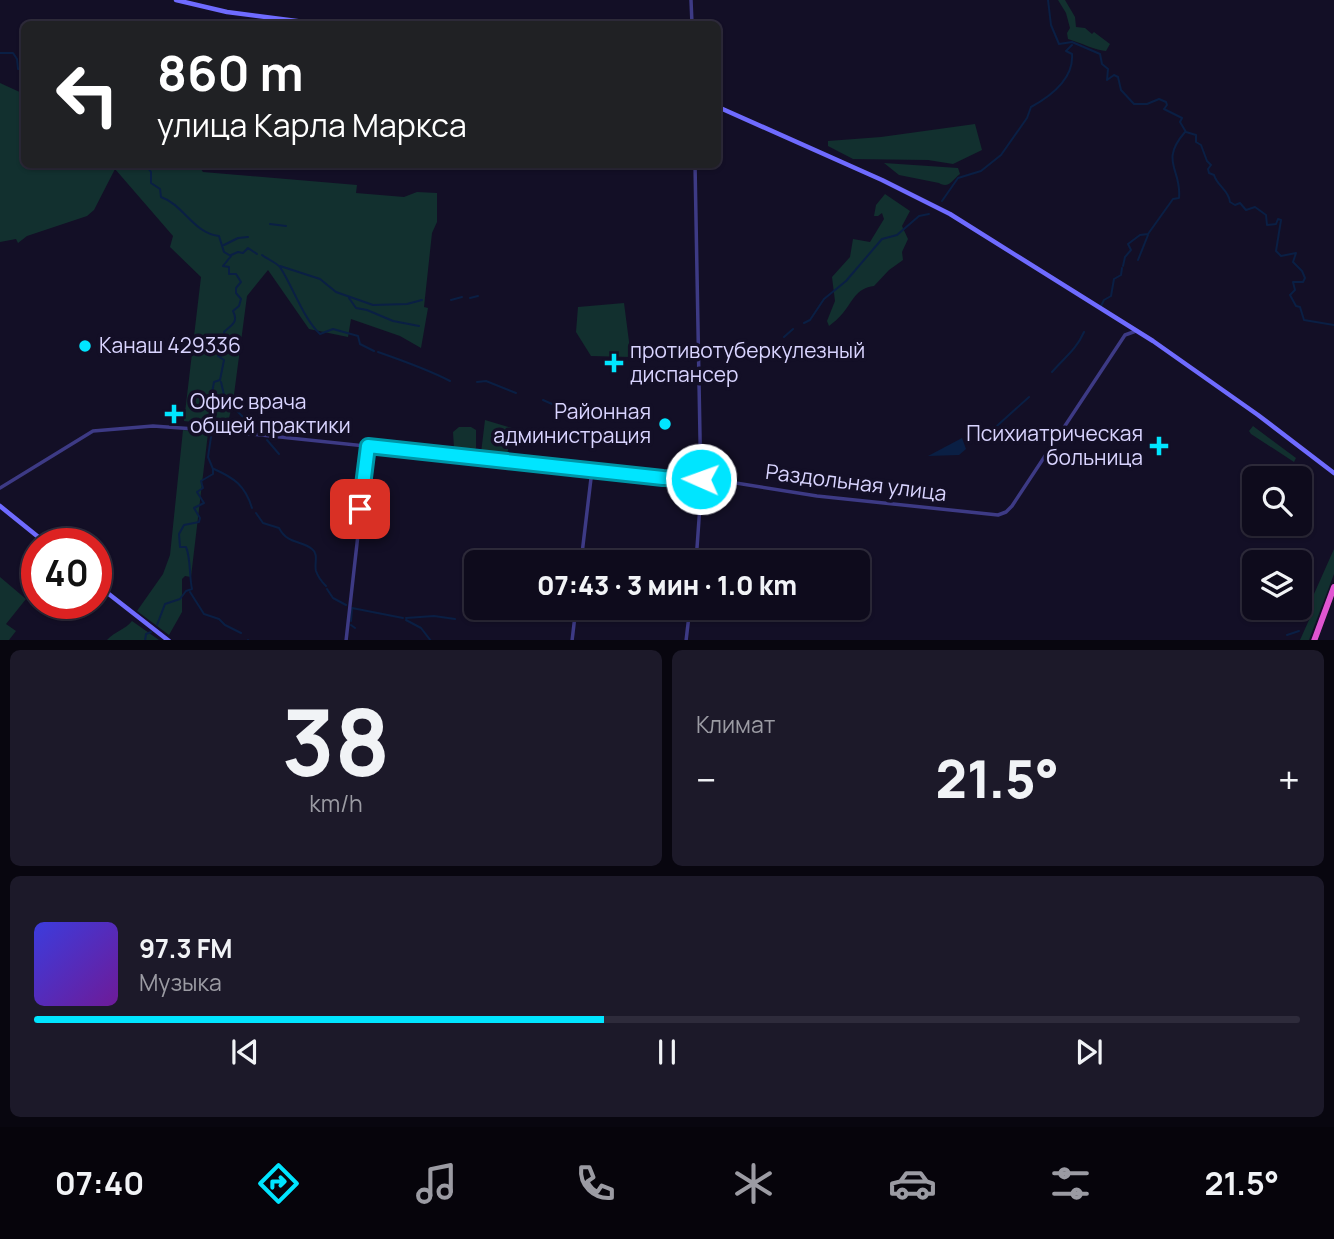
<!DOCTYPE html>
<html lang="ru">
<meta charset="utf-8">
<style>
:root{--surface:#0e0b1c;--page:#1c1929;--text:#f1f3f6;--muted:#9b9ba3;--line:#2e2b3b;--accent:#00e5ff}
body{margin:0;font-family:Manrope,sans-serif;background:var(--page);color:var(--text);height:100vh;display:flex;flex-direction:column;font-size:26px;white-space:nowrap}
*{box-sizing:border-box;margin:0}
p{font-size:23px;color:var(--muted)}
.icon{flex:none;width:38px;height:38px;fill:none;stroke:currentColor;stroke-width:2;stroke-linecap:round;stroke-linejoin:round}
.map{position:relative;height:640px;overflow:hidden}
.panel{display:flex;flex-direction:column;gap:10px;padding:10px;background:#08060f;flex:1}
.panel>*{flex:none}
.banner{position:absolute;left:21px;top:21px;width:700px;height:147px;border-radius:10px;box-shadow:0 2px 5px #0004,0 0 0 2px var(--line);background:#202124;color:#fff;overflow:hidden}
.tools{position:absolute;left:1242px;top:466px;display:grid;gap:14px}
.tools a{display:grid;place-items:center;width:70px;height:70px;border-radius:10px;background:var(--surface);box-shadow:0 2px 5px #0004,0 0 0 2px var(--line);font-size:35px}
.speed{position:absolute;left:21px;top:528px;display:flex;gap:14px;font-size:35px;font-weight:700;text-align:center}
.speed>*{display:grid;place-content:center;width:91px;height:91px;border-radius:50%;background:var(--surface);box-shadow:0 2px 5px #0004,0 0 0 2px var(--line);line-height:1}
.speed .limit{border:10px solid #d22;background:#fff;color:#111}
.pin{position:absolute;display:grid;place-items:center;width:60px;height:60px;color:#fff;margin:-30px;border-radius:14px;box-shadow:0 4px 10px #0006}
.me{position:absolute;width:77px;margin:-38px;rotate:272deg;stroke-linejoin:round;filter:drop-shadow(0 0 5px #0008)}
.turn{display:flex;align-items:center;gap:24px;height:147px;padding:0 21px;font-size:32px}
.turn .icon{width:91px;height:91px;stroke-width:2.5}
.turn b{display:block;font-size:49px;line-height:60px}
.big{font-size:52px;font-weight:800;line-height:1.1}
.panel .tile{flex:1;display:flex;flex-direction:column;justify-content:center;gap:10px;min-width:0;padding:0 24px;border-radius:10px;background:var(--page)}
.panel .dial{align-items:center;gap:0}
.dial b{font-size:91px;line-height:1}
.song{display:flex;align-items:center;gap:21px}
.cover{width:84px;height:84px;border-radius:10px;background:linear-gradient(135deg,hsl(240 70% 55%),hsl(280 70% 35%))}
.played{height:7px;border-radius:4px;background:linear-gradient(90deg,var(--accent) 45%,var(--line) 45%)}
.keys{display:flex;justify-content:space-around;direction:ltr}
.heat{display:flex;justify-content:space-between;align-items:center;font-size:38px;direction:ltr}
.panel .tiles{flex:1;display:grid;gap:10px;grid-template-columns:1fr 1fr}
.tile:last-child{grid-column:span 2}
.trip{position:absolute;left:464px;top:550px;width:406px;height:70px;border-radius:10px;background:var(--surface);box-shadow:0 2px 5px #0004,0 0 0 2px var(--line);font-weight:800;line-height:70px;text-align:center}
.tab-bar{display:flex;height:112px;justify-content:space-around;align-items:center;background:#06040b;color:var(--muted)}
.tab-bar .icon{width:49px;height:49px}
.tab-bar .selected{color:var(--accent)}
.tab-bar b{font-size:32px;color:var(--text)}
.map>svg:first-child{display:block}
.green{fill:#12302f}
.water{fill:#0a1f44}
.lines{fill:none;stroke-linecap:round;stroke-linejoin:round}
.stream{stroke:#0a1f44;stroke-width:2}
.tertiary{stroke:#3d3a85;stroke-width:3.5}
.secondary{stroke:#6f6bff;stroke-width:4.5}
.trunk{stroke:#e055d1;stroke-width:6}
.route-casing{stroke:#0095a6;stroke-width:18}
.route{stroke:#00e5ff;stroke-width:12}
.poi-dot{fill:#00e5ff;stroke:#130f26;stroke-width:2.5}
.labels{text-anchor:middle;stroke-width:7;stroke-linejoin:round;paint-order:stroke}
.poi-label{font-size:21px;fill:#d9d4ff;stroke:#130f26;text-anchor:start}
.street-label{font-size:21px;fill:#d9d4ff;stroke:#130f26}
</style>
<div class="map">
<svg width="1334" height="641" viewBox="0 0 1334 641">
<rect width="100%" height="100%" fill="#130f26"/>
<path class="green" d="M1058,0H1065L1075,17L1076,27L1085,28L1092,34L1094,32L1110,44L1106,51C1097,51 1079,42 1068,39L1067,33L1070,28L1066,13Z
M0,83L24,94V164L198,165L203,172L357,185L356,193L404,197L417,192L437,193V222L432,233L424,307L428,308L421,348L400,336L351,319L348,337L309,329L268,270L247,296L233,402L227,426L184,421L201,277L170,247L173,236L115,169L94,210L87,216L27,236L18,243L16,239L0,242Z
M975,124L982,150L953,164L928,160L853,159L828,146V141L881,137Z
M884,163L958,168L960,174C952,180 949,189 939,183L899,175Z
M885,194L910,211L902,226L908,239L902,252L903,260L889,270L874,286C856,288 853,301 843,313C839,318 834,322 829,326L827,321L835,301L832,277L850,257L853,239L870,242L884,219L882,213L878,216H874L876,205Z
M624,303L631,357L591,356L576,332L578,307Z
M485,420L512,428L507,456L481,453Z
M1253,426L1296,458L1294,462L1251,434L1249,431Z
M459,427H471L476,430V448L473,451L454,448L453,432Z
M183,430L208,433L191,577L185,576L182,579V612L169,635L137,611L163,574L170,555Z
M1334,549V574L1309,640H1300L1309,620L1314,594Z
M0,577L26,599L6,624L16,631L9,640H0Z
M132,621L159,640H107C115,631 125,630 132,621Z"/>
<path class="water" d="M962,438L966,449L959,455L928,456Z"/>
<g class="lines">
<path class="stream" d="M1048,0L1051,25L1059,44L1072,42L1100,54L1102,64L1108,69L1107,80L1114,75L1118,77L1121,90L1134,104H1147L1159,99L1166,102L1167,105L1164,109L1182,118L1180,122L1186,132L1196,135V142L1201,145L1207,161L1211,165L1208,169L1209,173L1214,175C1217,186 1229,190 1230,202L1235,205L1240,203L1246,210L1255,207L1266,215L1267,225L1276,224L1278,219L1281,220L1276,251L1281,256L1296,253L1293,262L1302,271L1305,278L1303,282H1293L1295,290L1290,295L1296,306L1300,307L1304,320L1334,325
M0,53H13L17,59L18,69H24
M145,164L151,172V183L160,189L161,197C184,205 193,233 219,236L224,252L231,256L223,266L229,267V274H236L241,282L236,288V293L241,299L239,306L233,311C239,323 231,325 224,332L227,342L218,346V356L224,360L220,380L214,382L212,393L216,405L211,423
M942,201L958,178L981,171L1001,155L1027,118L1031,107C1051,96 1074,79 1072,54L1066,51L1072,45
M270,224L286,226
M224,245L238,238L248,237
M231,255L238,252L243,253L248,248L257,254
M262,255C267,259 277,263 280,267C293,287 303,318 320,334L333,329L358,336L360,344L374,351
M1138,260L1148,235
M280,266L320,279L336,292L373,305L407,304L422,300
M1123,266L1125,257L1131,250L1128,244L1140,235L1148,234L1173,199L1179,198C1182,169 1159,162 1185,132
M349,298L356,308L367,310L393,321L419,326
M470,298L478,296
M451,300L462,297
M1101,306L1104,300L1111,296L1114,279L1121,275L1122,268
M804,323L810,320L824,299L846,281L882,239L897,235L919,216L929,214
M784,337L793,329
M378,352C401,360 429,370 450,381
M762,361L772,354L775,349
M1052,372C1065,357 1076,350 1084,332
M221,382L225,399L242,416L251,420L262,433
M477,382L486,381L516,393
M543,400L552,404
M557,405L564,406
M988,434L1029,397
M267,440L279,454
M214,469C234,478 245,485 252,508
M256,513L263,523L279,528C288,545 302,540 312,549C319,554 314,564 316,571C318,577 322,582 326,586
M327,589L333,598L346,605
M190,592L204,614L219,619L225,625L241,633
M406,618L434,616L455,619
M406,620L421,628L431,641
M351,621L352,608L403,618
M498,621L506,618
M157,625L165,604L180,599L186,591L192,589C189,575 191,559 186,547H180L179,534L184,525L199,522L200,518L194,508L204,503L197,492L203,488L201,481L213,474V469L208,457L211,437
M351,625L355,628
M1287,635L1299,631
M248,640V641
M145,641L146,634L151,632"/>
<path class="tertiary" d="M691,0L692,24
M695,164L701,491L696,562
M0,488L93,431L153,426L223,431L669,478L711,479L817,496L998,515L1006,512L1012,506L1125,335L1136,331
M581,562L592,470
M346,641L368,446
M572,641L576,607
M686,641L690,607"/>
<path class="secondary" d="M176,0L227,12L320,24
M718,107L882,180L950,214L1153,341L1258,415L1334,473
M0,506L47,544
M96,584L169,641"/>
<path class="trunk" d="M1314,641L1334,587"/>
</g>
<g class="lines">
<defs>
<path id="route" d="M360,509L368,446L663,478L701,479"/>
</defs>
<use href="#route" class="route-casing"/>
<use href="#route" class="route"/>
</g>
<g class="poi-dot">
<circle cx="85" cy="346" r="7"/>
<path d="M610.5 352.5h7v7h7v7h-7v7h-7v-7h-7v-7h7z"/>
<path d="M170.5 403.5h7v7h7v7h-7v7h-7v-7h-7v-7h7z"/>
<circle cx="665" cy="424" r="7"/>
<path d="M1155.5 435.5h7v7h7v7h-7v7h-7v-7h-7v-7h7z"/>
</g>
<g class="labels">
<g class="poi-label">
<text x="99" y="353">Канаш 429336</text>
<text x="630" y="358">противотуберкулезный<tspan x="630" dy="24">диспансер</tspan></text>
<text x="190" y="409">Офис врача<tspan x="190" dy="24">общей практики</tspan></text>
<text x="651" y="419" text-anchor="end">Районная<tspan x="651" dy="24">администрация</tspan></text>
<text x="1143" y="441" text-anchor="end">Психиатрическая<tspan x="1143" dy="24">больница</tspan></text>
</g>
<g class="street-label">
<text transform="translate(856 483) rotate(7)" y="7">Раздольная улица</text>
</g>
</g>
</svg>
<div class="tools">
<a><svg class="icon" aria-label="search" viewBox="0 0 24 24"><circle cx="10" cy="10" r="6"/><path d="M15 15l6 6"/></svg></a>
<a><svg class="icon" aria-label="layers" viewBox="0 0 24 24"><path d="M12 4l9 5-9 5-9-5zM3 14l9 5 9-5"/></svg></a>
</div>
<div class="speed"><div class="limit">40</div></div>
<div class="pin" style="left:360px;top:509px;background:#d93025"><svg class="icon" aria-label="arrive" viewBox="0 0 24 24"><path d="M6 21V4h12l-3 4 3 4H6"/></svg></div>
<svg class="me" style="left:701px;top:479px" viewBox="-20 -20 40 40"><circle r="17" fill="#00e5ff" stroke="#fff" stroke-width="3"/><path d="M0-11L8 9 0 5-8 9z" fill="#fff"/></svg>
<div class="trip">07:43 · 3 мин · 1.0 km</div>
<div class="banner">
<div class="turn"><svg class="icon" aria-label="left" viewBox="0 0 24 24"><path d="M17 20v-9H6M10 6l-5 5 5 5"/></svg><div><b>860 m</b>улица Карла Маркса</div></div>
</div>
</div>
<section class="panel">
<div class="tiles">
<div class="tile dial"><b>38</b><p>km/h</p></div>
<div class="tile"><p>Климат</p>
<div class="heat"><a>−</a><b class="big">21.5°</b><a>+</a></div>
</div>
<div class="tile">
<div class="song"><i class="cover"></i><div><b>97.3 FM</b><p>Музыка</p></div></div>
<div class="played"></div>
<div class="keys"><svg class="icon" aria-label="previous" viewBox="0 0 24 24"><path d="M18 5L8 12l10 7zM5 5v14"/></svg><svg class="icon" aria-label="pause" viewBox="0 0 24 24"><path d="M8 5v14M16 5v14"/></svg><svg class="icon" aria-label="next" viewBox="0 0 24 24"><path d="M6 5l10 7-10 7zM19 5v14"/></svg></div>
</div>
</div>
</section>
<nav class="tab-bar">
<b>07:40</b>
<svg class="icon selected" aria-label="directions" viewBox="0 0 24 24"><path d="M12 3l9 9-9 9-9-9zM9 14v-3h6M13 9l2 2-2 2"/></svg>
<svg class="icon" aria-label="music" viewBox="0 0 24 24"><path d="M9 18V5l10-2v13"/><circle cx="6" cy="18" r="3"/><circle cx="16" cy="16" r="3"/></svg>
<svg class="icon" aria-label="phone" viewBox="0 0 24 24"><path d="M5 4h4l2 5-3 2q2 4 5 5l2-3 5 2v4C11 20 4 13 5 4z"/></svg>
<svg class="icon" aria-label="climate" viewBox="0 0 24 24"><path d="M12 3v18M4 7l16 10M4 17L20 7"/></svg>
<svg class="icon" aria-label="car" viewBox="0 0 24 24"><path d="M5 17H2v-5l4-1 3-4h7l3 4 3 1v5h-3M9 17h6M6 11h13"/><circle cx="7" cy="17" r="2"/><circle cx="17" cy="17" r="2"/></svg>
<svg class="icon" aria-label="filters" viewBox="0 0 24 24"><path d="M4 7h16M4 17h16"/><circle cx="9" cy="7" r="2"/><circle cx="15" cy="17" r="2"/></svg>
<b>21.5°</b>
</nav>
